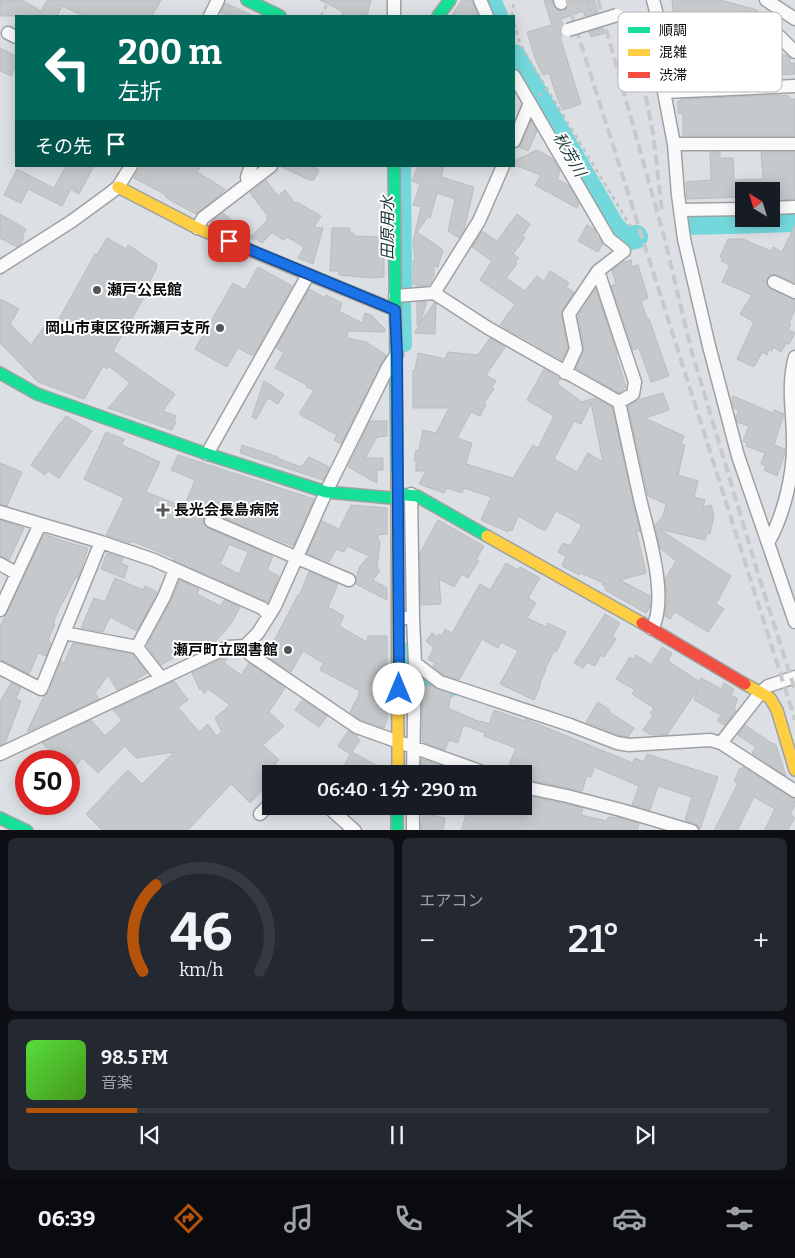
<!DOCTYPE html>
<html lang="ja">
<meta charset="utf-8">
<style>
:root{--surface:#171b24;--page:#242831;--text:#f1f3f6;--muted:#9ea1a6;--line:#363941;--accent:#b45309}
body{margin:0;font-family:Bitter,"Noto Sans JP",serif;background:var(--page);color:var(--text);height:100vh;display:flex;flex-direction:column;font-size:19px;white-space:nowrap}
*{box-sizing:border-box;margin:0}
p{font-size:16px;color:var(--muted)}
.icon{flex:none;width:28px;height:28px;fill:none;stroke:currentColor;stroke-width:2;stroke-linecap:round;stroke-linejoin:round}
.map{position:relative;height:830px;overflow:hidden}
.sheet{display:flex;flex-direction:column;gap:8px;padding:8px;background:#0d0f14;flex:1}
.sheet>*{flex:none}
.top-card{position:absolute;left:15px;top:15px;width:500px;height:152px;border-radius:0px;box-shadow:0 2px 12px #0003;background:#00695c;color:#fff;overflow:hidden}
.needle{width:32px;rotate:322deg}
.buttons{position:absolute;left:735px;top:182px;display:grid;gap:10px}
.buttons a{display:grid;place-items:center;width:45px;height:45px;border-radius:0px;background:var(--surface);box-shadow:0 2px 12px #0003;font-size:25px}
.speed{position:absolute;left:15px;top:750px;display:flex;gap:10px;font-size:25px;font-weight:700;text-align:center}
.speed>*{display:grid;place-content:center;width:65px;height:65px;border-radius:50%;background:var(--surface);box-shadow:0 2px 12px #0003;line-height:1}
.speed .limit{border:8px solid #d22;background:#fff;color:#111}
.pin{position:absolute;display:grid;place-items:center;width:42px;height:42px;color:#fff;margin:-21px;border-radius:10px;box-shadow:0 2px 8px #0006}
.me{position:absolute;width:55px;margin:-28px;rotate:0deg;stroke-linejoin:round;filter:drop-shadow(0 0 4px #0008)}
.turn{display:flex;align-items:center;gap:18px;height:105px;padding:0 20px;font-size:22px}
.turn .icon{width:65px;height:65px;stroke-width:2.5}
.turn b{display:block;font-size:35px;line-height:42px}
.then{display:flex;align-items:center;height:48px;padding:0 20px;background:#0003;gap:10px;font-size:19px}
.big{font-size:38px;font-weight:600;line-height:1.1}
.sheet .card{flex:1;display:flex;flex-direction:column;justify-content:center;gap:8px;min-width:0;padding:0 18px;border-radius:8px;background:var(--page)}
.sheet .dial{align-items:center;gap:0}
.dial svg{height:130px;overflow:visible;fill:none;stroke:var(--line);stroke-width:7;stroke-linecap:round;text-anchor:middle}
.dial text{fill:var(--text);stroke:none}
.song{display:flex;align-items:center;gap:15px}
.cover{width:60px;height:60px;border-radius:8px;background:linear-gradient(135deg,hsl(110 70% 55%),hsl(100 70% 35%))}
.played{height:5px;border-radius:2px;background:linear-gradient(90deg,var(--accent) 15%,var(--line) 15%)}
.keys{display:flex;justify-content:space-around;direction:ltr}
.heat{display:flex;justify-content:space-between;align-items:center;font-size:28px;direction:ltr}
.sheet .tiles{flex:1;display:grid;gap:8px;grid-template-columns:1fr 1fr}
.card:last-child{grid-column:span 2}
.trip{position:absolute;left:262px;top:765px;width:270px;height:50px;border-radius:0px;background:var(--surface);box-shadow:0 2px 12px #0003;font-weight:600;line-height:50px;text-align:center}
.tab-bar{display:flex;height:80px;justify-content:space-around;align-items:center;background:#090b0e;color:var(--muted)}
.tab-bar .icon{width:35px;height:35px}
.tab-bar .current{color:var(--accent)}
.tab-bar b{font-size:22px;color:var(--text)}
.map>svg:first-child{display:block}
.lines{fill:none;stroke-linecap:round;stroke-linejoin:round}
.canal{stroke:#73d8dc;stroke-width:14}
.river{stroke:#73d8dc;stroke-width:24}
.building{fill:#c5c9cc;stroke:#b9bdbf;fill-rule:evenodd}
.street-casing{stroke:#9ea1a4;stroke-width:15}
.fast-casing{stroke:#9ea1a4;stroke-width:14}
.slow-casing{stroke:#9ea1a4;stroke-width:14}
.jam-casing{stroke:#9ea1a4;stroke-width:14}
.path{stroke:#c0c1c2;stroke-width:2.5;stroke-dasharray:4 4;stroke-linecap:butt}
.street{stroke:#fafafb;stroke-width:12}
.fast{stroke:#16e098;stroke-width:11}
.slow{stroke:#ffcf43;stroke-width:11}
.jam{stroke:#f24e42;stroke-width:11}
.rail{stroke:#c8c9ca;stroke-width:4;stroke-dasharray:10 5;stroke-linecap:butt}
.street-bridge-casing{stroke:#9ea1a4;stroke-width:15;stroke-linecap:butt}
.street-bridge{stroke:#fafafb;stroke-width:12}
.route-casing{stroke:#114b97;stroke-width:12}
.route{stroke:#1a73e8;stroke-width:9}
.poi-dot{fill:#535659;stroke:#fff;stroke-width:2}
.labels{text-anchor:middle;stroke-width:4;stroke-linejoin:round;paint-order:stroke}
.poi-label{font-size:15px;font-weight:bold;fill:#090c0e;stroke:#fff;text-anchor:start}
.water-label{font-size:16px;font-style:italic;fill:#1d3536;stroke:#fff}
.key{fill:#fff;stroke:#b5b6b7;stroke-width:1}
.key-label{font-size:14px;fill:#090c0e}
</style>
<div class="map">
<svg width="795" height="831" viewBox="0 0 795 831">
<rect width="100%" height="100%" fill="#dce0e4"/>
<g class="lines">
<path class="canal" d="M404,166L405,289
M404,303L405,345
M406,650V668L423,681L451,690"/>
<path class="river" d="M489,0L496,16
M514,56L613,227L625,239L636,237
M691,223L795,220"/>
</g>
<path class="building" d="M0,0H22L41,11L47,0H161L152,16H83L62,6L57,16H0Z
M320,0H371L367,16H341L343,12Z
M462,0H472L477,14L476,16H451Z
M544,0H552L555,9L560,11L567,8L569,0H594L598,12L585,16L583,11L561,19L563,24L560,32L562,36L560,37L581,104L563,110L558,100L549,73L543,75L536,61L527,32L552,25Z
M672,0H720L758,10L757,12L678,14L673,13Z
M225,3L253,16H228L221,13Z
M603,28L605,33L591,37L589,32Z
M756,28L757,38L768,37L770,38L771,55H786L790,58V63H795V74L772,75V73H760V72L727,73L728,81L713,82V73H692L691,56H671L670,33H678V30Z
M0,48L16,56V65L11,76L0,71Z
M780,95L789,96L790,99H795V136H683V114L678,113V101H681V99Z
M531,121L537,131L528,151L519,147Z
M537,150L553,159L560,172L557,179L568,185L579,204L577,208L535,185L541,175L514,165V161Z
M710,152H720V158H733L734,180L763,179L761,152H795V199L778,200V193H771V191H744V197L687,199L686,182L711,180Z
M66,166H94L79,194L71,189L62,206L28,189L21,203L4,195L17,169L54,188Z
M141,166H201L197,172L225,189L222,193L196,214L170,200L165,196L166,195L134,178Z
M280,166H312L319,170L314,180H309Z
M418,166H444L441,177L474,187L464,230L459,238L448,231L455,199L437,193L430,218L428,217L417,232L443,250L438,267L434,266V276H432V280L429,285L418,286L413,284V260L415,261L413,242L421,207L413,205L420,184L412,181Z
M266,180L278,196L285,190L295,203L297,202L321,216L314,227L323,228L313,264L298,258L304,247L287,237L284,240L272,233L262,243L255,238L254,240L211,222L223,213L252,236L268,219L266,217L268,216L250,193Z
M0,214L26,229L22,237L24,238L20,245L17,247L0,238Z
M517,214L530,224L522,236L525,238L513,254L519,258L515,263L517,264L506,278L525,291L537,276L544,281L550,271L569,283L566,287L574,292L561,313L568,348L562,360L500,325L515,304L480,280L492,261L472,247L482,231L497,241Z
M587,225L594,229L596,234L595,236L599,238L603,244L598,252L578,241Z
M795,225V283L774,274L769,276L766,282L771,289L795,300V310L789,323L791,324L788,330L795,333L789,344L786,343L781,352L773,347L772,351L769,350L767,355L762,352L754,367L737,359L754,322L740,314L752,295L722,282L730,265L721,261L723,258L720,257L728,239H743L771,251L773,247L782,252Z
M332,228H350V233H354V236L384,237V277L373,278L339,275V271H330Z
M107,238L126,249L128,245L157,264L156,267H157L148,285L154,288L148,298L145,296L113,351L175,394L163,411L176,416L174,421L176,422L172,430L108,408L130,383L109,366L107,369L103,366L84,399L38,382L0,343V299L19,309L10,324L31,345L46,324L54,328L95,254L97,255Z
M632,260L630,267L638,265L648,298L641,301L647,319H649L669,376L651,382L639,348L633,350L611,286L616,284L612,270L623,262Z
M258,267L292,286L253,356L238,348L227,367L195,349L233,283L245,290Z
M309,289L325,298L326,295L342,303L339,311L362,323L365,313L371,315L385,329V332L348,331L347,338L366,342L386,355L341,444L334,440L337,435L299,414L314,390L306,387L307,385L275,368L284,352L276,348Z
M596,289L617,354L616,355L626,387L619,393L576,368L584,348L578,316Z
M417,302H427L420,323L434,303L436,304L435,334L414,333L419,326L417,325Z
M490,338L505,347L486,375L496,381L492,387L494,389L484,403L486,404L480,416L471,412L457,438L472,443L466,464L513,478L533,445L538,448L554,416L527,400L544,369L560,379L557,384L582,402L595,398L612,407L640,532L636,529L646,573L620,580L650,596V607L646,613L605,590L606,587L602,585L603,583L581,573L579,575L562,566L566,556L558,552L563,543L570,546L582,525L556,511L545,531L518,516L512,531L509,529L508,532L481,520L491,497L464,488L462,493L447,488L444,493L419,484L426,471H416V461L414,460L416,450L419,451L423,430L436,433L449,408H413V370H415L418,353L445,359L448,352L478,355ZM591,403L603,462L588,453L577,472L554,459L574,421L581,424Z
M264,381L284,394L278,404L268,398L256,419L252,417Z
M663,393L669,410L645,418L684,436L681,444L685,445L678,475L698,481L694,497L705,500L703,507L711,505L714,516L710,534H707L705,540L659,529L731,576L716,604L724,609L708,632L675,612L670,619L665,616L667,600L665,579L676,561L660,548L655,525L663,516L666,504L648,496L628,406L638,400Z
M733,396L773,413L774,410L784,414L774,445L785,449L784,456L777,476L764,470L766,466L761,464L765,453L746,446L747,443L743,441L749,426L737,422L736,417L739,410L734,408L732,400Z
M66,416L92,431L59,478L48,471L45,475L31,465L60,423H61Z
M370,421H387V436L377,437L365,458H383V470H377V483L348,467Z
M106,432L124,439L122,445L160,462L146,492L184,507L195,480L171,470L178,455L314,499L293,546L214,514L210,513L204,517L203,522L208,528L273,556L267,570L279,576L268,602L173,560L174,558L131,541L130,543L106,535L124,498L84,479ZM229,544L248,552L239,574L220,564Z
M242,445L278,457L277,458L301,467L309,457L329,467L323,480L240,453Z
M0,463L22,472L7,506L0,504Z
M351,505L387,508V534L378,535V543L380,541L377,568L380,571L373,580L387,588V600L356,584V577L360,566L369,556L347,546L344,552L336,549L329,562L307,553L322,521L339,529Z
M0,520L24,528L9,560L0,556Z
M438,520L484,546L476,560L479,561L468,578L462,574L454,587L439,579L441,604L421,605L420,553Z
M44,534L66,542L88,548L78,578L76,577L63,602H62L53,623L55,624L48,640L51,642L46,656L38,653L29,674L0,659V627Z
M107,553L123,558L121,563L128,566L124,578L101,569Z
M506,563L518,570L520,567L540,578L528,598L536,603L527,618L546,627L548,623L566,632L556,652L554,651L545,669L546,670L540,682L541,683L538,691L534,700L500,684L518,651L501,642L498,648L482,639L459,680L444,675L433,666L435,663L428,659L434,648L426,641L432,633L438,637L439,634L442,636L445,629L452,633L480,584L490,590Z
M309,572L338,584L328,607L344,616L339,626L367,642L368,636H387V665L381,678L387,681V698L385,705L387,706V720L384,728L361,720L350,712L359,695L358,694L360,691L320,670L323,663L303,651L291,672L266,656L298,595L299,596Z
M115,578L143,590L145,586L157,592L137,631L110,617L103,632L81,628L94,598L105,602Z
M180,580L199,589L197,594L221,606L224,600L240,607L231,624L212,645L206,639L161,665L147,646L171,601Z
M605,614L620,623L612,637L616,639L604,657L601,655L595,666L587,662L583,668L574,663Z
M73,643L132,654L147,673L137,679V681L117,690L108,675L95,693L99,699L27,732L44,696L49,692L61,661L64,663Z
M662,647L672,653L668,661L700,682L701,678L721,689L724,683L734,689L731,695L738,699L734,708L736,710L725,725L717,721L721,715L694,700L698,689L667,735H651L643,730L653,715L650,713L654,708L632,694L635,690L616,679L630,657L633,659L636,655L651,665Z
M229,656L224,663L241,675L249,663L285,688L269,712L284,726L263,745L279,760L275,764L278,767L271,774V781L250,803L231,784L187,831H103L86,814L128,770L142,784L174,752L136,758L125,746L98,773L82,758L69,774V761H44L52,753L42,743L91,720L105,736L122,720L113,710L174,681L188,700L178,707L199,732L208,724L216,736L222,732L215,718L230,705L208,689L204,694L202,689L200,690L192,673Z
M11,683L21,688L16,698L21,701L5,743L0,745V702Z
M423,684L432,686L452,694L448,708L480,722L481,721L489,724L494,710L525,721V719L633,763L635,758L644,762L647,754L718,777L700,829L695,823L685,820L692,797L658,786L650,810L632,805L639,786L594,767L591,777L587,776L582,791L524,779V774H517L507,770L516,748L484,736L485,733L463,725L458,743L449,740L445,750L425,743L422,741Z
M302,700L327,716L319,727L295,710Z
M598,702L610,710L609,712L634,728L628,737L619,735L586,722Z
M745,725L773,744L774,743L776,745L786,776L752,753L756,747L738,735Z
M348,731L358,736L356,738L360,740L352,752L387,771V774H356L343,768L350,754L338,746Z
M421,759L444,767L441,774H430L421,771Z
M743,767L795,800V805L790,814L795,818L787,831H764L775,809L754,797L737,831H714L738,783L734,781L740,768L742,769Z
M524,795L583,808L581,815L607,821L608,817L620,818L639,824L637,831H461L469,806H524Z
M423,813L445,818L443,831H421Z"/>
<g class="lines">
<defs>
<path id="street" d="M480,0L487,16
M560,0L561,3
M653,0L659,22L664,92L674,144L678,195L684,239L709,346L738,456L768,543
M766,0L795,19
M210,16L218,0
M394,16V0
M659,22L763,20L795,52
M8,33L16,37
M514,76L609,239L624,251L598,271L569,314L576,349L565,373
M664,92L795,86
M514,141L530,103
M674,144H795
M248,183L247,177L251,166
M771,208L795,207
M680,210L744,209
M197,228L203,218L271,166
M0,267L72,221L109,194L118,187L131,166
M598,271L635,382L633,394L619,402
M774,282L795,292
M434,293L479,221L503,166
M395,296L434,293L488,328L619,402C626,434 633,467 640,499C648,533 669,598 652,629
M795,357C787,385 793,412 793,440C794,473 784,515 768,543L795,622
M207,454L308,275
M0,512L101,542L154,560L262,608L269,615
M211,521L349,580
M0,564L16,573
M0,610L40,524
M404,618H413L411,494
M413,618L415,663L413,774
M64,633L137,647L161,678
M245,646L251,655L357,727L488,774
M137,647L164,597L175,570
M415,663L440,682L570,725L617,743L629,745L710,740L721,743L795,791
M0,668L41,689L101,542
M721,743L761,692L768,686L795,677
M0,754L228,647L245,646L258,633L275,606L326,492L388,367L397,354
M524,787L567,796L621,810L692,831
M327,806L355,831
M413,806V831
M260,814L271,803"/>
<path id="fast" d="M247,0L280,16
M438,16L450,0
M394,166L397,474
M0,373L37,394L207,454L326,492L392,498L398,494L417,496L487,536
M397,806V831
M0,818L27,831"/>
<path id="slow" d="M118,187L197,228L295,269
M397,474L398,774
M487,536L642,623
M745,684L770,698L777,710L795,770"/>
<path id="jam" d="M295,269L395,310
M642,623L745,684"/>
</defs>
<use href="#street" class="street-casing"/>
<use href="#fast" class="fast-casing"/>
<use href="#slow" class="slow-casing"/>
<use href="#jam" class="jam-casing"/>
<path class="path" d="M588,0L591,11
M321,16L329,0
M512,16L514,0
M514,23L520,44L631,227
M539,96L548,88"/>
<use href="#street" class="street"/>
<use href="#fast" class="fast"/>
<use href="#slow" class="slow"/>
<use href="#jam" class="jam"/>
<path class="rail" d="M567,0L795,720
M598,0L665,240L691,349L759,577L795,690
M624,24L644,87L654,139L662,213"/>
<defs>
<path id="street-bridge" d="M568,30L617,15"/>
</defs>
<use href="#street-bridge" class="street-bridge-casing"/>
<use href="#street-bridge" class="street-bridge"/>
</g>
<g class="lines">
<defs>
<path id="route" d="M229,241L395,310L397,354L399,689"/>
</defs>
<use href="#route" class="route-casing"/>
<use href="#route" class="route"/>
</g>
<g class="poi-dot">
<circle cx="97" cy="290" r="5"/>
<circle cx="220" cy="328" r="5"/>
<path d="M160.5 502.5h5v5h5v5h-5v5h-5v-5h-5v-5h5z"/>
<circle cx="288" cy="650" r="5"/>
</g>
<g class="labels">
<g class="poi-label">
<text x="107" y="295">瀬戸公民館</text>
<text x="210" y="333" text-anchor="end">岡山市東区役所瀬戸支所</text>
<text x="174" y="515">長光会長島病院</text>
<text x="278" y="655" text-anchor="end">瀬戸町立図書館</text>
</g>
<g class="water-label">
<text transform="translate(570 154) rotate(60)" y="6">秋芳川</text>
<text transform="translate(387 228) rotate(-90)" y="6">田原用水</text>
</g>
</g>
<rect x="618" y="12" width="164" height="80" rx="8" class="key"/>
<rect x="628" y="27" width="22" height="6" fill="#16e098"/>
<rect x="628" y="49" width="22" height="7" fill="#ffcf43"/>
<rect x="628" y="72" width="22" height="6" fill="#f24e42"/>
<g class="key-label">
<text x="659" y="35">順調</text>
<text x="659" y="57">混雑</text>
<text x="659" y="80">渋滞</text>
</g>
</svg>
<div class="buttons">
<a><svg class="needle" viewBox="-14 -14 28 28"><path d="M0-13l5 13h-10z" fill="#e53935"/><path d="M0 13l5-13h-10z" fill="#9ea1a6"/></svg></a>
</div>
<div class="speed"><div class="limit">50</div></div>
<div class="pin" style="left:229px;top:241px;background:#d93025"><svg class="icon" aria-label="arrive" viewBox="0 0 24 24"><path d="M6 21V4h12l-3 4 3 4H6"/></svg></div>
<svg class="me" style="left:399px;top:689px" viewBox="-20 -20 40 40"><circle r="19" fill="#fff"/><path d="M0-13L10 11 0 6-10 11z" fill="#1a73e8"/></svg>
<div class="trip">06:40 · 1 分 · 290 m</div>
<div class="top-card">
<div class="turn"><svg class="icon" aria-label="left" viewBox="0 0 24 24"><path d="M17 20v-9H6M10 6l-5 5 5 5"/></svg><div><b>200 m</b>左折</div></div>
<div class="then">その先<svg class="icon" aria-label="arrive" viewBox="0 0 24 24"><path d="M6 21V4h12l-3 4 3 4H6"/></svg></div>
</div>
</div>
<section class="sheet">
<div class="tiles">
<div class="card dial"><svg viewBox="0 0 100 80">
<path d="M14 69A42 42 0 1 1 86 69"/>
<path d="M14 69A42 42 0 0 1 22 16" stroke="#b45309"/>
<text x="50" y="56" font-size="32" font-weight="700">46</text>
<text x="50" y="72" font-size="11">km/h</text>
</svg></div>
<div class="card"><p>エアコン</p>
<div class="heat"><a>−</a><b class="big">21°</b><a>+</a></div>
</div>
<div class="card">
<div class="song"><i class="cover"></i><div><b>98.5 FM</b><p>音楽</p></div></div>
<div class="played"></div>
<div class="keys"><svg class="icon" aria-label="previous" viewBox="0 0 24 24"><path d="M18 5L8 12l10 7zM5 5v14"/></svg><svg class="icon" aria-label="pause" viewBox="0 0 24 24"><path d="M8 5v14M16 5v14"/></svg><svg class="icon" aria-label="next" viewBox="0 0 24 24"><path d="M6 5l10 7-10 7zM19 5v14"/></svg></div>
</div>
</div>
</section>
<nav class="tab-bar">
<b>06:39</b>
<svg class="icon current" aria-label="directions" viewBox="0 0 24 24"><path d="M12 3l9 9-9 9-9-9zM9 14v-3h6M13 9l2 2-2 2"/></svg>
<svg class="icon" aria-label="music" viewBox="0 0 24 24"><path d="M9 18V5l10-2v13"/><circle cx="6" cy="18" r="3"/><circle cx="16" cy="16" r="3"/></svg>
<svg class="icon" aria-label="phone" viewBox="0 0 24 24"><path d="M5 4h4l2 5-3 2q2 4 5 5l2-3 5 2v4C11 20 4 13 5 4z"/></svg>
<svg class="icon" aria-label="climate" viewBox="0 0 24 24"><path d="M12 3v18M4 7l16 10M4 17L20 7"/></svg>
<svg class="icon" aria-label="car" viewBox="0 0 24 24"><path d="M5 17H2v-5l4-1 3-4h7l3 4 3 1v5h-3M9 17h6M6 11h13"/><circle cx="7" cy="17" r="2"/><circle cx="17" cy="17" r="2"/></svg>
<svg class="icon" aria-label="filters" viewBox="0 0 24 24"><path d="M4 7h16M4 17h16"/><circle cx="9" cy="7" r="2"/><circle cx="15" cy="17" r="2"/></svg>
</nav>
